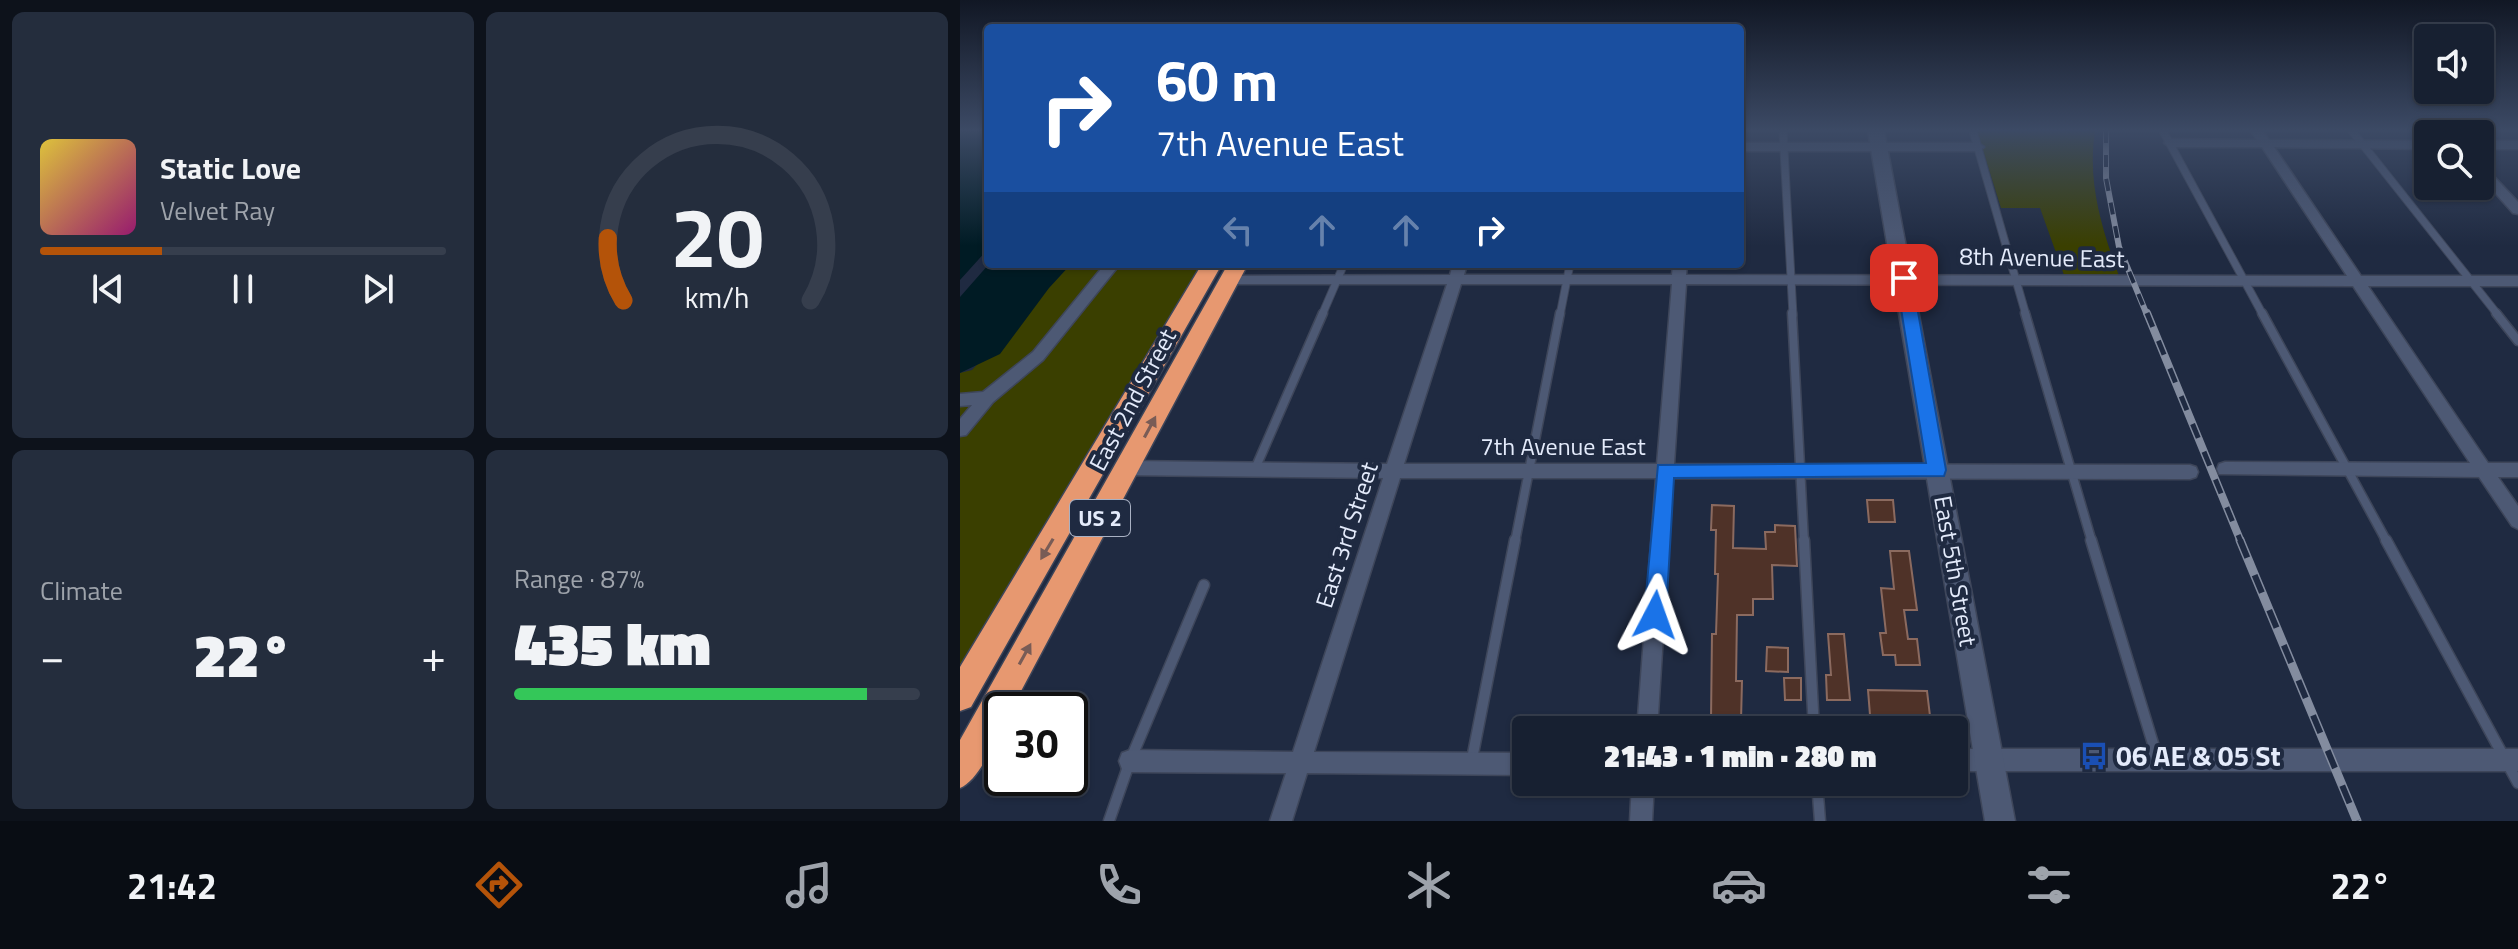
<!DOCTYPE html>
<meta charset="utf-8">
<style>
:root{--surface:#172031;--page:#242d3d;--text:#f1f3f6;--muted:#9ea3ab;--line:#363e4d;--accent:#b45309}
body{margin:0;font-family:"Titillium Web",sans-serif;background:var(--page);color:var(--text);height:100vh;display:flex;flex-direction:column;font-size:30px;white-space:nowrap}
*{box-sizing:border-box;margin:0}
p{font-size:26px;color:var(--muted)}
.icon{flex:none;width:44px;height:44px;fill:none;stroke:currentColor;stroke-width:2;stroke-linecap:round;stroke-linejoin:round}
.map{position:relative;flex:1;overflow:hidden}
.details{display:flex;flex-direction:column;gap:12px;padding:12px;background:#0d121b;width:960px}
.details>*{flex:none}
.guide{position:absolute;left:24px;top:24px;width:760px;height:244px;border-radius:8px;box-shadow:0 2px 6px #0004,0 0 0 2px var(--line);background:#1a4fa0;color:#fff;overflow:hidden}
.buttons{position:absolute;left:1454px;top:24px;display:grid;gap:16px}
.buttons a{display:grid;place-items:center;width:80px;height:80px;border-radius:8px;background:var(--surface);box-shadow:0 2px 6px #0004,0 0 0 2px var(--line);font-size:40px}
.speed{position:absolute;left:24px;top:692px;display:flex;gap:16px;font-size:40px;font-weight:700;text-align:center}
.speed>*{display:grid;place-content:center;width:104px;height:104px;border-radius:50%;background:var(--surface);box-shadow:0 2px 6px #0004,0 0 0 2px var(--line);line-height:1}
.speed .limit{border:4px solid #111;border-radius:12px;background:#fff;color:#111}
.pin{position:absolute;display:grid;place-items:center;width:68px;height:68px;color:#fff;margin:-34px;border-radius:16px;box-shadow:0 4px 12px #0006}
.me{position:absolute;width:88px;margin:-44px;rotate:4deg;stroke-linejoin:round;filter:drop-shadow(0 0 6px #0008)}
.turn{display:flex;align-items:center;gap:28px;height:168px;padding:0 40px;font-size:36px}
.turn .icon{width:104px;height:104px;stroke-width:2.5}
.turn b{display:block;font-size:56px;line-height:68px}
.lanes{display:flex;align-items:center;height:76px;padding:0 40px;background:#0003;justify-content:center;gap:40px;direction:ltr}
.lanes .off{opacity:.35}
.big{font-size:60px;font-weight:800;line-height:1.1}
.details .tile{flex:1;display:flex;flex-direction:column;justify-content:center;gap:12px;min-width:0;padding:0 28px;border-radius:12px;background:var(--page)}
.details .dial{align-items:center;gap:0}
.dial svg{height:208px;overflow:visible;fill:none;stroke:var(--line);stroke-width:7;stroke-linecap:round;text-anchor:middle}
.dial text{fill:var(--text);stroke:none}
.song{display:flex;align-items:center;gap:24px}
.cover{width:96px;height:96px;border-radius:12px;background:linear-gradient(135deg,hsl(50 70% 55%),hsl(320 70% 35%))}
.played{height:8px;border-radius:4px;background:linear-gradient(90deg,var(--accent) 30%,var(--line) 30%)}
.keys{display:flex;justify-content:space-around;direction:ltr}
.heat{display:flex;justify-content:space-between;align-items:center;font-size:44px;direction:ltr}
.charge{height:12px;border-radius:6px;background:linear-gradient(90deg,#34c759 87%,var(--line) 0)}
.details .tiles{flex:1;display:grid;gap:12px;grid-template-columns:repeat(2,1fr)}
.trip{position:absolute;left:552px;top:716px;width:456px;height:80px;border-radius:8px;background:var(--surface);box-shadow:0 2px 6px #0004,0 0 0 2px var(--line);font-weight:800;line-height:80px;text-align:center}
.menu{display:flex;height:128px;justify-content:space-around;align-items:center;background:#090d14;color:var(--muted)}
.menu .icon{width:56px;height:56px}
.menu .current{color:var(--accent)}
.menu b{font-size:36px;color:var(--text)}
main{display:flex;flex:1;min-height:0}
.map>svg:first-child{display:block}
.green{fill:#3a3f00}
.water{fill:#001b24}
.building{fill:#4f3228;stroke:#8b6a5f;stroke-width:2}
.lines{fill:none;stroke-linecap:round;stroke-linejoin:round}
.lane-far2-casing{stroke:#3e465a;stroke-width:9}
.lane-far1-casing{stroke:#3e465a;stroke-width:11}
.lane-casing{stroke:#3e465a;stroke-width:13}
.street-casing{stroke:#3e465a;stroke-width:3}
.secondary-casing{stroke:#3e465a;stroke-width:3}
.highway-casing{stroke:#3e465a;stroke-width:3}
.lane-far2{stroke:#4d5974;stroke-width:7}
.lane-far1{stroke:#4d5974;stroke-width:8}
.lane{stroke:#4d5974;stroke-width:10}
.street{fill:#4d5974;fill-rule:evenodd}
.secondary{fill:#4d5974;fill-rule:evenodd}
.highway{fill:#e79870;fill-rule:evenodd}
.rail-far2-casing{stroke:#838c9f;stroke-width:6}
.rail-far1-casing{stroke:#838c9f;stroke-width:8}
.rail-casing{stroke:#838c9f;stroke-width:9}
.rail-far2{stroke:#1f2a41;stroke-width:4;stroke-dasharray:12;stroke-linecap:butt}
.rail-far1{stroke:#1f2a41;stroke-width:5;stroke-dasharray:15;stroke-linecap:butt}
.rail{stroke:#1f2a41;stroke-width:6;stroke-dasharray:19;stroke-linecap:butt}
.oneway{fill:#795c56}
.route{fill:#1a73e8;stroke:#114b97;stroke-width:2}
.labels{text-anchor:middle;stroke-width:8;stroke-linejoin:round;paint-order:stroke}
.shield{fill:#1f2a41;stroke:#a9b1c3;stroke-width:2}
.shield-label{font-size:22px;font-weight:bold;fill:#e4ebfb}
.street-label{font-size:24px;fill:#e4ebfb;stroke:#1f2a41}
.near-poi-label{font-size:28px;font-weight:bold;fill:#e4ebfb;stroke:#1f2a41;text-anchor:start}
</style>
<main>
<section class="details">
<div class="tiles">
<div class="tile">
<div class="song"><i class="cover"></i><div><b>Static Love</b><p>Velvet Ray</p></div></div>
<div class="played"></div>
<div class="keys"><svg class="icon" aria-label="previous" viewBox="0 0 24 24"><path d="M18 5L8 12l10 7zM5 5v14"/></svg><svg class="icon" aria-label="pause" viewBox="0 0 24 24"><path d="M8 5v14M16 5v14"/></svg><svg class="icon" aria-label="next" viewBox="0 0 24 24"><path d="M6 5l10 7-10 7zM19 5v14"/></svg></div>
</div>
<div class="tile dial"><svg viewBox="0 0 100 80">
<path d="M14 69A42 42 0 1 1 86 69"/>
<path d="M14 69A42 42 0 0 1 8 45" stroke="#b45309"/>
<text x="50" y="56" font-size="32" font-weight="700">20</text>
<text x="50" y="72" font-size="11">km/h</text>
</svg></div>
<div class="tile"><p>Climate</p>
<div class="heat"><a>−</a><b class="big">22°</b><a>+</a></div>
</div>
<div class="tile"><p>Range · 87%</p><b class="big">435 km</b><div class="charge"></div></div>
</div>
</section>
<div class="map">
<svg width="1558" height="821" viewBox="0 0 1558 821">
<rect width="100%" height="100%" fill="#1f2a41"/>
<path class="green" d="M1017,131H1135C1127,183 1142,229 1159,276L1104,275L1080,208H1041Z
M111,264H247L0,681V373L12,370Z"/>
<path class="water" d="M0,131H28V249L0,280Z
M29,264H111L89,288L40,354L0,373V297Z"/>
<path class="building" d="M907,500H933L935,522H909Z
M752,505L774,506L773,548L806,549L805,532H815V525L835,526L837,566L812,565L813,599H793V615H777L776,681H782L781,721L751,720L752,634H756L758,574H755L756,530H751Z
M930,551H949L957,610H944L948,639H957L960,665H936L935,655H923L920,633H926L921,588L934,589Z
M868,634H884L890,700H867L866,675H871Z
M807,647L828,648V672L806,671Z
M824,678H841V700H825Z
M908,690L967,691L970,716L910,715Z"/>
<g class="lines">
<defs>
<path id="lane-far2" d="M823,131L833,315
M1013,131L1066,315
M1203,131L1303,315
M1392,131L1538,315
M362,315L384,264
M600,315L610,264"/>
<path id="lane-far1" d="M832,313L844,542
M1065,313L1132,542
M1302,313L1427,542
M1536,313L1558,341
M295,469L363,313
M555,542L600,313"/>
<path id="lane" d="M844,540L854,730
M1131,540L1198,760
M1426,540L1558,783
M511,764L555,540
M857,782L860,821
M149,821L170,761L244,585"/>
<path id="street" d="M1291,131H1303L1309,140L1468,141V149L1314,147L1401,276H1558V286H1408L1528,463H1558V477H1538L1558,506V529L1552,526L1519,477L1259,474L1257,469L1259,464L1265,462L1510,463L1393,286L726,284L714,464L1230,465L1236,467L1238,472L1236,477L1230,479L713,478L697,730H677L696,478H440L354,752L566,753V775L347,773L332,821H310L326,773L170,772L162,769L159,761L162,753L170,750L333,752L423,478L168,475L162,473L160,468L162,463L168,461L427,464L487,284H270L263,279L265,276L490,275L493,264H507L504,275H712L713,264H727L726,275L1387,276L1302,147H1210L1204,143L1210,139L1297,140ZM501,284H712L697,464H444Z
M1480,131H1492L1494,134H1482Z
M1520,141H1558V149H1520Z
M780,143H1018L1024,147L1018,151H780Z
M1520,165L1524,166L1558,202V214L1553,213L1520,176Z
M145,264H160L83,360L33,402L6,435L0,436V419L12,405L0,406V394L23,392L73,352Z
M994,749H1558V771H994Z
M672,782H694L692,821H670Z"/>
<path id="secondary" d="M908,131H924L1055,821H1025Z"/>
<path id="highway" d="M242,264H262L11,707L0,711V667Z
M268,264H288L51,710H42C42,732 20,780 0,788V740Z"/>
</defs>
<use href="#lane-far2" class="lane-far2-casing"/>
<use href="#lane-far1" class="lane-far1-casing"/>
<use href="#lane" class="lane-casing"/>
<use href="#street" class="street-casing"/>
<use href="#secondary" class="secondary-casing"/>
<use href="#highway" class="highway-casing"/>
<use href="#lane-far2" class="lane-far2"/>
<use href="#lane-far1" class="lane-far1"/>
<use href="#lane" class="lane"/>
<use href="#street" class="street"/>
<use href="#secondary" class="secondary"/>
<use href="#highway" class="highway"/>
<defs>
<path id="rail-far2" d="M1146,131V178L1159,247L1187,315"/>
<path id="rail-far1" d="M1187,313L1281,542"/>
<path id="rail" d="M1280,540L1397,821"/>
</defs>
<use href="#rail-far2" class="rail-far2-casing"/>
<use href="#rail-far1" class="rail-far1-casing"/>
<use href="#rail" class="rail-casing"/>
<use href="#rail-far2" class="rail-far2"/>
<use href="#rail-far1" class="rail-far1"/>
<use href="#rail" class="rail"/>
</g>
<defs><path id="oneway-solid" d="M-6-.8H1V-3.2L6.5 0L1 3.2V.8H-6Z" transform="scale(2)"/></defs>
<g class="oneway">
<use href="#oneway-solid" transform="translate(190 427) rotate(-62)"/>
<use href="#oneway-solid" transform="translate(87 549) rotate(121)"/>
<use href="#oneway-solid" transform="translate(65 654) rotate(-61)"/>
</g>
<linearGradient id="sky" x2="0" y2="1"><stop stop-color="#111724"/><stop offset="0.53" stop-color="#3c4a65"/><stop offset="1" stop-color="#3c4a65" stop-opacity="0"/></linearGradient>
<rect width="1558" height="246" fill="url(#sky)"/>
<path class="route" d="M944,273L952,278L986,470L984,476L714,478L706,615L703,622L695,625L687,622L684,615L698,465L966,463L936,278Z"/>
<defs>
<symbol id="bus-bare" viewBox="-9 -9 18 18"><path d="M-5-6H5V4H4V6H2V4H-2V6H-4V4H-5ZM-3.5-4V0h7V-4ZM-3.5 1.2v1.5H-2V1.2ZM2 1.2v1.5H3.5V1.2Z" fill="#1a4fb4" stroke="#1f2a41" stroke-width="2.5" paint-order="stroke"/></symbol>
</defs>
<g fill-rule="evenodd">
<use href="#bus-bare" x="1114" y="736" width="40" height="40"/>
</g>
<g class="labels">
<rect class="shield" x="110" y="500" width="60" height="36" rx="6"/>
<g class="shield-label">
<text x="140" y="526">US 2</text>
</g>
<g class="street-label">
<text transform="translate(1082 258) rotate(1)" y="8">8th Avenue East</text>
<text transform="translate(173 400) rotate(-62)" y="8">East 2nd Street</text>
<text x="603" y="455">7th Avenue East</text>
<text transform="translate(387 535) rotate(-72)" y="8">East 3rd Street</text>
<text transform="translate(995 571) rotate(80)" y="8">East 5th Street</text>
</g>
<g class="near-poi-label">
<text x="1156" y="766">06 AE &amp; 05 St</text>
</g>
</g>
</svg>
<div class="buttons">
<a><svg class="icon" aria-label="sound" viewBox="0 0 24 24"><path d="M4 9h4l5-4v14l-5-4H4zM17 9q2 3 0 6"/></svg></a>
<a><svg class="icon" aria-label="search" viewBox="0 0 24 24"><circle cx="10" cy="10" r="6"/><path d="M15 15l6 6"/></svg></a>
</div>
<div class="speed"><div class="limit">30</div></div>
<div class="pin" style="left:944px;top:278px;background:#d93025"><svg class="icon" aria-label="arrive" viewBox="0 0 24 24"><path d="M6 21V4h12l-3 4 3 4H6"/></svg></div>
<svg class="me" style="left:695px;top:615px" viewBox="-20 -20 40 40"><path d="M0-17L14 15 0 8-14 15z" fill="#1a73e8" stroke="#fff" stroke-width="4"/></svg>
<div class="trip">21:43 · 1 min · 280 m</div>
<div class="guide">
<div class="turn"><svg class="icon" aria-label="right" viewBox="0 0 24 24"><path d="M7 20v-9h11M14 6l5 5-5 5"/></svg><div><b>60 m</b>7th Avenue East</div></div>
<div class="lanes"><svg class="icon off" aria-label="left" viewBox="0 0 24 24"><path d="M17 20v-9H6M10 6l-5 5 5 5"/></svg><svg class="icon off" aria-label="ahead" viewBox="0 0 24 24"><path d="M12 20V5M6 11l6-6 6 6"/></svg><svg class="icon off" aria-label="ahead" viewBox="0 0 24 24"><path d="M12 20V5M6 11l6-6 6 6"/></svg><svg class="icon" aria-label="right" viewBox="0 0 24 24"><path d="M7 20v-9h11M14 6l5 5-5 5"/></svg></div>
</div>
</div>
</main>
<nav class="menu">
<b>21:42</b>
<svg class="icon current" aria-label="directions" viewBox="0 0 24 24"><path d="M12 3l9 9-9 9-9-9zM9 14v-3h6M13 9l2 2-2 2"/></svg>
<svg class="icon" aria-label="music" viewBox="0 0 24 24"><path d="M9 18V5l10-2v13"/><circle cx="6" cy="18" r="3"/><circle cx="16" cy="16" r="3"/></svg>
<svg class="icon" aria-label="phone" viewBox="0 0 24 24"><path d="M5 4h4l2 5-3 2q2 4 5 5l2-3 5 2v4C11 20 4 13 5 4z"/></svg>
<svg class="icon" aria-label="climate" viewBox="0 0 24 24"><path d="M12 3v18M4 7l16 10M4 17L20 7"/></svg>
<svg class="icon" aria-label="car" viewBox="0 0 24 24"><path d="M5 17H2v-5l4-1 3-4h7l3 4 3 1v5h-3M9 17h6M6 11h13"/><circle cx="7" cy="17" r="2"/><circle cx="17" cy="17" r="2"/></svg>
<svg class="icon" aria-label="filters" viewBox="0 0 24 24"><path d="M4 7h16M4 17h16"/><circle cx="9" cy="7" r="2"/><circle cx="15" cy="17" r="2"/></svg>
<b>22°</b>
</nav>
